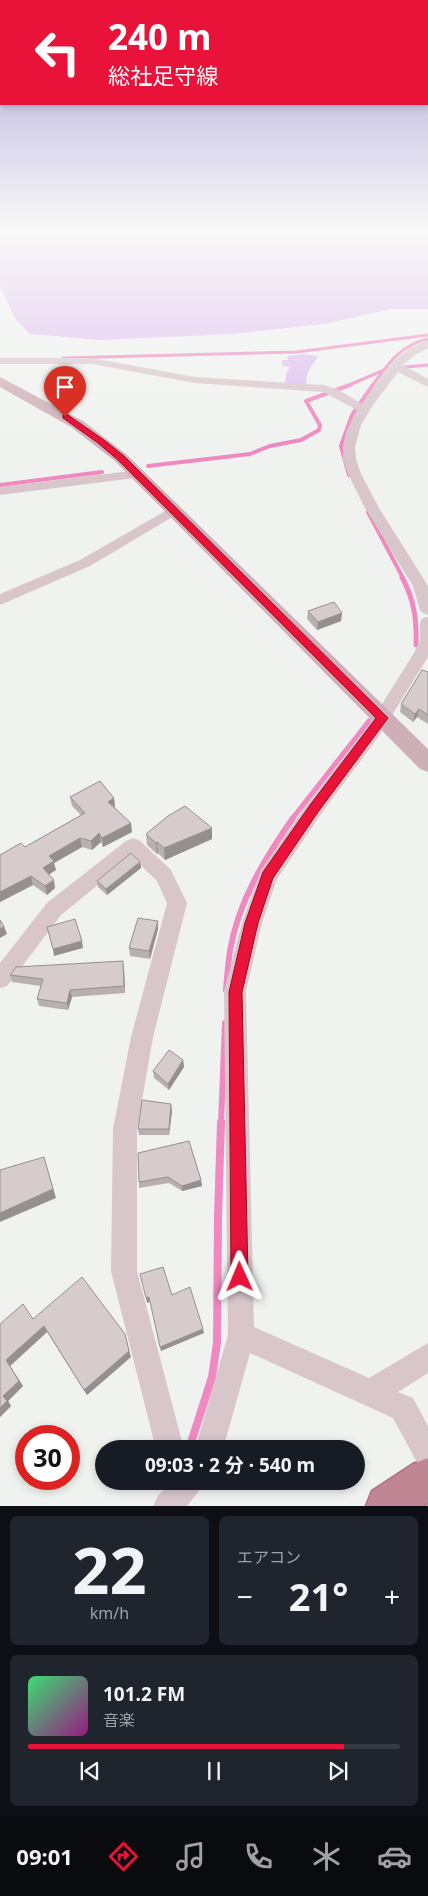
<!DOCTYPE html>
<html lang="ja">
<meta charset="utf-8">
<style>
:root{--surface:#171b24;--page:#20242c;--text:#f1f3f6;--muted:#9ea1a6;--line:#363941;--accent:#e91339}
body{margin:0;font-family:"Noto Sans","Noto Sans JP",sans-serif;background:var(--page);color:var(--text);height:100vh;display:flex;flex-direction:column;font-size:19px;white-space:nowrap}
*{box-sizing:border-box;margin:0}
p{font-size:16px;color:var(--muted)}
.icon{flex:none;width:28px;height:28px;fill:none;stroke:currentColor;stroke-width:2;stroke-linecap:round;stroke-linejoin:round}
.map{position:relative;height:1506px;overflow:hidden}
.panel{display:flex;flex-direction:column;gap:10px;padding:10px;background:#0d0f14;flex:1}
.panel>*{flex:none}
.top-card{position:absolute;left:0px;top:0px;width:429px;height:105px;box-shadow:0 2px 8px #0003;background:#e91339;color:#fff;overflow:hidden}
.speed{position:absolute;left:15px;top:1425px;display:flex;gap:10px;font-size:25px;font-weight:700;text-align:center}
.speed>*{display:grid;place-content:center;width:65px;height:65px;border-radius:50%;background:var(--surface);box-shadow:0 2px 8px #0003;line-height:1}
.speed .limit{border:8px solid #d22;background:#fff;color:#111}
.pin{position:absolute;display:grid;place-items:center;width:42px;height:42px;color:#fff;margin:-51px -21px;border-radius:50% 50% 50% 0;rotate:-45deg;box-shadow:0 0 5px #0007}
.pin .icon{rotate:45deg}
.me{position:absolute;width:55px;margin:-28px;rotate:359deg;stroke-linejoin:round;filter:drop-shadow(0 0 4px #0008)}
.turn{display:flex;align-items:center;gap:18px;height:105px;padding:0 25px;font-size:22px}
.turn .icon{width:65px;height:65px;stroke-width:2.5}
.turn b{display:block;font-size:35px;line-height:42px}
.big{font-size:38px;font-weight:700;line-height:1.1}
.panel .card{flex:1;display:flex;flex-direction:column;justify-content:center;gap:8px;min-width:0;padding:0 18px;border-radius:8px;background:var(--page)}
.panel .dial{align-items:center;gap:0}
.dial b{font-size:65px;line-height:1}
.song{display:flex;align-items:center;gap:15px}
.cover{width:60px;height:60px;border-radius:8px;background:linear-gradient(135deg,hsl(140 70% 55%),hsl(310 70% 35%))}
.played{height:5px;border-radius:2px;background:linear-gradient(90deg,var(--accent) 85%,var(--line) 85%)}
.keys{display:flex;justify-content:space-around;direction:ltr}
.heat{display:flex;justify-content:space-between;align-items:center;font-size:28px;direction:ltr}
.panel .tiles{flex:1;display:grid;gap:10px;grid-template-columns:1fr 1fr}
.card:last-child{grid-column:span 2}
.trip{position:absolute;left:95px;top:1440px;width:270px;height:50px;border-radius:25px;background:var(--surface);box-shadow:0 2px 8px #0003;font-weight:700;line-height:50px;text-align:center}
.menu{display:flex;height:80px;justify-content:space-around;align-items:center;background:#090b0e;color:var(--muted)}
.menu .icon{width:35px;height:35px}
.menu .on{color:var(--accent)}
.menu b{font-size:22px;color:var(--text)}
.map>svg:first-child{display:block}
.green{fill:#dfbdf1}
.lines{fill:none;stroke-linecap:round;stroke-linejoin:round}
.stream-far4{stroke:#ef89bf;stroke-width:3}
.stream-far3{stroke:#ef89bf;stroke-width:4}
.stream-far2{stroke:#ef89bf;stroke-width:5}
.stream-far1{stroke:#ef89bf;stroke-width:6}
.stream{stroke:#ef89bf;stroke-width:8}
.highway-casing{stroke:#ac717e;stroke-width:3}
.minor{fill:#d8c6cb;fill-rule:evenodd}
.major{fill:#cfafb7;fill-rule:evenodd}
.highway{fill:#c08693;fill-rule:evenodd}
.wall{fill:#b8afb1}
.shaded-wall{fill:#968f90}
.building{fill:#d6ccce;stroke:#968f90}
.route{fill:#e91339;stroke:#970c25}
</style>
<div class="map">
<svg width="428" height="1506" viewBox="0 0 428 1506">
<rect width="100%" height="100%" fill="#f0f2f0"/>
<path class="green" d="M0,233H428V309H391L324,324L232,334L100,340L30,334L14,317L0,286Z
M307,354L318,357C311,367 304,374 307,386L285,385L286,374L290,367L282,366V360H288L287,356Z"/>
<g class="lines">
<path class="stream-far4" d="M63,358L297,352L428,335
M405,367L428,365
M347,386L384,370
M372,386C388,364 400,345 428,339"/>
<path class="stream-far3" d="M148,466L250,454L270,446L301,440L319,430L320,425L306,401L350,385
M349,475L341,446L352,415L373,385
M0,485L102,472
M368,512L403,578"/>
<path class="stream-far2" d="M402,577C414,599 417,620 416,645
M292,819L369,721"/>
<path class="stream-far1" d="M226,990C227,977 228,964 230,951C238,902 265,858 293,818
M221,1123L225,1023"/>
<path class="stream" d="M189,1449L212,1377L217,1343L218,1217L221,1122"/>
<defs>
<path id="highway" d="M428,1458V1503L424,1506H366L372,1491L413,1464Z"/>
</defs>
<use href="#highway" class="highway-casing"/>
<path class="minor" d="M428,341V348L415,355L403,365L428,379V387L398,372L373,405L361,425L355,447L356,459L361,474L379,508L428,586V615L423,613L420,610L413,586L365,508L348,474L343,459V447L346,432L357,410L323,392L195,383L92,364H0V358H92L195,377L324,385L339,390L362,404C379,379 397,348 428,341Z
M138,470L143,471L145,474L143,477L0,495V487Z
M174,506L179,507L181,510L179,513L90,566L0,605V594L80,560Z
M428,617V657L379,736L321,814L277,879L262,923L246,991L254,1327L369,1378L428,1343V1373L398,1392L413,1398L428,1426V1468L418,1464L393,1418L250,1353L223,1449H195L228,1335L224,991L242,923L261,870L307,804L367,728L414,653L420,640V622L423,618Z
M133,838L140,841L171,870L187,903L153,1037L137,1129V1271L184,1449H156L111,1271L113,1129L131,1037L167,903L157,881L132,857L61,915L7,986L0,988V963L47,903L126,841Z
M170,1481H203L199,1491L187,1506H153L158,1496Z"/>
<path class="major" d="M0,377L83,421L127,455L428,749V772L420,769L115,461L71,427L0,387Z"/>
<use href="#highway" class="highway"/>
</g>
<path class="wall" d="M308,611L342,613L341,621L317,630L307,619Z
M428,672V724L417,717L413,722L400,712L401,704Z
M70,797L114,798L115,807L132,832L103,847L101,842L92,850L82,847L54,863L56,870L49,874L55,888L47,895L33,885L0,902V855L25,847L81,815L72,806Z
M146,834L212,839L165,860L158,853L157,854L147,845Z
M140,862L141,868L107,895L98,887L97,881Z
M158,921V929L150,959L130,956L129,948Z
M124,968L125,993L72,997L68,1010L39,1006L37,999L41,986L12,982L10,975Z
M183,1060L184,1067L169,1090L154,1078L153,1071Z
M172,1111L169,1135H139L138,1129Z
M138,1153L201,1180L202,1186L182,1191L169,1183L139,1188V1182Z
M33,1319L131,1357L87,1395L47,1332L10,1366L23,1386L8,1401L11,1406L0,1417V1324Z"/>
<path class="shaded-wall" d="M342,613L341,621L317,630L318,622Z
M419,709L417,717L413,722L415,714Z
M114,798L115,807L108,802Z
M131,823L132,832L103,847L102,838Z
M212,828V839L165,860L164,848Z
M99,833L101,842L92,850L91,841Z
M80,838L82,847L54,863L56,870L45,877L43,868L49,856Z
M157,842L158,853L157,854L156,843Z
M140,862L141,868L107,895L106,889Z
M31,876L33,885L0,902V892Z
M54,880L55,888L47,895L45,886Z
M158,921V929L150,959L149,951Z
M4,926L7,934L0,938V929Z
M82,941L83,948L54,956L53,949Z
M123,961L124,968L125,993L124,986Z
M70,990L72,997L68,1010L67,1003Z
M183,1060L184,1067L169,1090L168,1084Z
M171,1104L172,1111L169,1135V1129Z
M44,1157L56,1198L0,1222V1213Z
M201,1180L202,1186L182,1191V1186Z
M149,1297L150,1302L147,1303L146,1298Z
M44,1326L47,1332L10,1366L23,1386L8,1401L11,1406L0,1417V1408L3,1396L6,1360Z
M203,1329L204,1333L161,1351L160,1347Z
M125,1334L131,1357L87,1395L84,1390Z"/>
<path class="building" d="M334,602L342,613L318,622L308,611Z
M422,670L428,672V715L419,709L415,714L401,704Z
M100,781L114,798L108,802L131,823L102,838L99,833L91,841L80,838L49,856L54,861L43,868L54,880L45,886L31,876L0,892V855L21,843L25,847L85,813L70,797Z
M185,806L212,828L164,848L157,842L156,843L146,834L168,816Z
M131,853L140,862L106,889L97,881Z
M138,918L158,921L149,951L129,948Z
M75,919L82,941L53,949L47,927Z
M0,920L4,926L0,929Z
M123,961L124,986L70,990L67,1003L37,999L43,979L10,975L16,967Z
M169,1050L183,1060L168,1084L153,1071Z
M142,1100L171,1104L169,1129H138Z
M189,1141L201,1180L182,1186L168,1177L139,1182L138,1153Z
M44,1157L53,1189L0,1213V1170Z
M163,1267L172,1295L190,1287L203,1329L160,1347L149,1297L146,1298L140,1274Z
M82,1277L125,1334L129,1351L84,1390L44,1326L6,1360L19,1381L3,1396L7,1401L0,1408V1324L23,1304L33,1319Z"/>
<linearGradient id="sky" x2="0" y2="1"><stop stop-color="#aba3d8"/><stop offset="0.52" stop-color="#f8f9f8"/><stop offset="1" stop-color="#f8f9f8" stop-opacity="0"/></linearGradient>
<rect width="428" height="444" fill="url(#sky)"/>
<path class="route" d="M63,415H68L104,440L124,456L388,718L318,812L273,878L258,923L242,992L248,1277L246,1283L240,1286L234,1283L231,1277L229,992L245,923L263,872L310,805L376,718L118,460L98,443L63,418Z"/>
</svg>
<div class="speed"><div class="limit">30</div></div>
<div class="pin" style="left:65px;top:417px;background:#d93025"><svg class="icon" aria-label="arrive" viewBox="0 0 24 24"><path d="M6 21V4h12l-3 4 3 4H6"/></svg></div>
<svg class="me" style="left:240px;top:1277px" viewBox="-20 -20 40 40"><path d="M0-17L14 15 0 8-14 15z" fill="#e91339" stroke="#fff" stroke-width="4"/></svg>
<div class="trip">09:03 · 2 分 · 540 m</div>
<div class="top-card">
<div class="turn"><svg class="icon" aria-label="left" viewBox="0 0 24 24"><path d="M17 20v-9H6M10 6l-5 5 5 5"/></svg><div><b>240 m</b>総社足守線</div></div>
</div>
</div>
<section class="panel">
<div class="tiles">
<div class="card dial"><b>22</b><p>km/h</p></div>
<div class="card"><p>エアコン</p>
<div class="heat"><a>−</a><b class="big">21°</b><a>+</a></div>
</div>
<div class="card">
<div class="song"><i class="cover"></i><div><b>101.2 FM</b><p>音楽</p></div></div>
<div class="played"></div>
<div class="keys"><svg class="icon" aria-label="previous" viewBox="0 0 24 24"><path d="M18 5L8 12l10 7zM5 5v14"/></svg><svg class="icon" aria-label="pause" viewBox="0 0 24 24"><path d="M8 5v14M16 5v14"/></svg><svg class="icon" aria-label="next" viewBox="0 0 24 24"><path d="M6 5l10 7-10 7zM19 5v14"/></svg></div>
</div>
</div>
</section>
<nav class="menu">
<b>09:01</b>
<svg class="icon on" aria-label="directions" viewBox="0 0 24 24"><path d="M12 3l9 9-9 9-9-9zM9 14v-3h6M13 9l2 2-2 2"/></svg>
<svg class="icon" aria-label="music" viewBox="0 0 24 24"><path d="M9 18V5l10-2v13"/><circle cx="6" cy="18" r="3"/><circle cx="16" cy="16" r="3"/></svg>
<svg class="icon" aria-label="phone" viewBox="0 0 24 24"><path d="M5 4h4l2 5-3 2q2 4 5 5l2-3 5 2v4C11 20 4 13 5 4z"/></svg>
<svg class="icon" aria-label="climate" viewBox="0 0 24 24"><path d="M12 3v18M4 7l16 10M4 17L20 7"/></svg>
<svg class="icon" aria-label="car" viewBox="0 0 24 24"><path d="M5 17H2v-5l4-1 3-4h7l3 4 3 1v5h-3M9 17h6M6 11h13"/><circle cx="7" cy="17" r="2"/><circle cx="17" cy="17" r="2"/></svg>
</nav>
